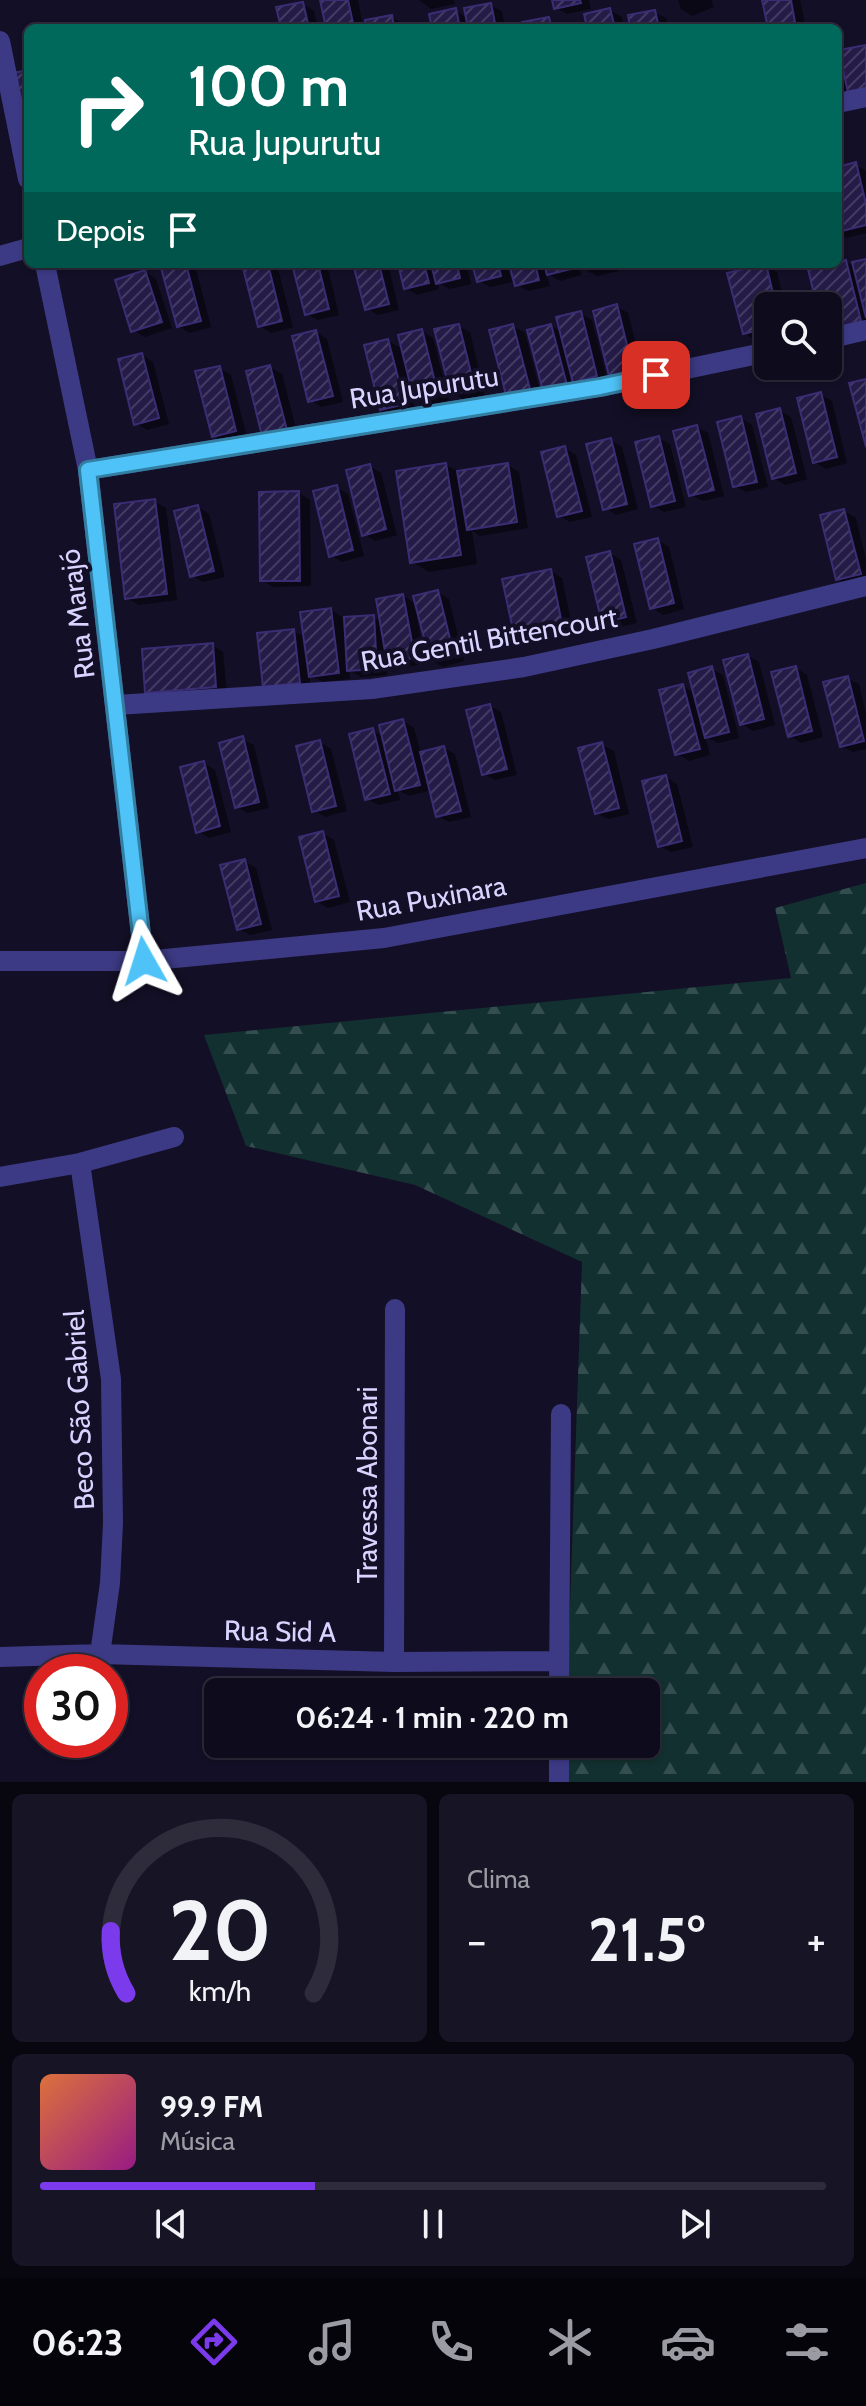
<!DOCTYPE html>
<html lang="pt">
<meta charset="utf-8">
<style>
:root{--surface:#0e0b1c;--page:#171425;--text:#f1f3f6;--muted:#9b9ba3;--line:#2e2b3b;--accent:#7c3aed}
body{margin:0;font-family:Cabin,sans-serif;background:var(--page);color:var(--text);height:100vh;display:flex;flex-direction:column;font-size:30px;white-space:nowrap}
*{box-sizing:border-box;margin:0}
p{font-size:26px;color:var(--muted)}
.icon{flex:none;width:44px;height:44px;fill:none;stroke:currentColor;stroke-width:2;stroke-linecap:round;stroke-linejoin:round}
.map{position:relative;height:1782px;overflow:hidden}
.side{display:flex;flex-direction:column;gap:12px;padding:12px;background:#08060f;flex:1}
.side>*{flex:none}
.banner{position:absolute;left:24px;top:24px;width:818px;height:244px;border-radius:12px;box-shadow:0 2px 6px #0004,0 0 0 2px var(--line);background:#00695c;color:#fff;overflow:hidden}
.fabs{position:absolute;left:754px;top:292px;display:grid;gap:16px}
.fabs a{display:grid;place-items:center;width:88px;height:88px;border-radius:12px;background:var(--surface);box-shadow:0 2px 6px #0004,0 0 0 2px var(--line);font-size:40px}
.speed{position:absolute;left:24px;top:1654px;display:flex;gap:16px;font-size:40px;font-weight:700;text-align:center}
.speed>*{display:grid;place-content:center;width:104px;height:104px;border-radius:50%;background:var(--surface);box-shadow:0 2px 6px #0004,0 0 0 2px var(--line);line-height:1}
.speed .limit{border:12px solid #d22;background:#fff;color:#111}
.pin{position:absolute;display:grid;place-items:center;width:68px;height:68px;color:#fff;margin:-34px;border-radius:16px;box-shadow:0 4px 12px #0006}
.me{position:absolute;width:88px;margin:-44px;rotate:354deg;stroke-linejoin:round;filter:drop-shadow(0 0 6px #0008)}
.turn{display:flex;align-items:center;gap:28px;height:168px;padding:0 32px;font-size:36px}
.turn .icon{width:104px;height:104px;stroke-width:2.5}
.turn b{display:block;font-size:56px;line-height:68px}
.then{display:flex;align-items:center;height:76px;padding:0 32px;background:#0003;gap:16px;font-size:30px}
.big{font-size:60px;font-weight:700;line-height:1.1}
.side .tile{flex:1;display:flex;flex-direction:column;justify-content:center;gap:12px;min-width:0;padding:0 28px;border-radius:12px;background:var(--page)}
.side .dial{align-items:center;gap:0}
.dial svg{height:208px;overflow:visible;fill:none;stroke:var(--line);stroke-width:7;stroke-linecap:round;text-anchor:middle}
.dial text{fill:var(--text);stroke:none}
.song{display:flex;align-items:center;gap:24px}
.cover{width:96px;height:96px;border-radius:12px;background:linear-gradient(135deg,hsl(20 70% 55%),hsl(310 70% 35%))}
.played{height:8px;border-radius:4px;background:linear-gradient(90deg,var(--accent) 35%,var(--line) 35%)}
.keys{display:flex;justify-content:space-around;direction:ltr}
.heat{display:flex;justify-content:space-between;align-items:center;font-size:44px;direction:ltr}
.side .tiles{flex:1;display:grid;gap:12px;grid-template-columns:1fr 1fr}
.tile:last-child{grid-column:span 2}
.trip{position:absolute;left:204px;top:1678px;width:456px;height:80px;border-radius:12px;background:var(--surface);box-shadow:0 2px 6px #0004,0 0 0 2px var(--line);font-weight:700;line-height:80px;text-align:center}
.tab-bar{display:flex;height:128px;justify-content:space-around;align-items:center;background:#06040b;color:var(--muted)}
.tab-bar .icon{width:56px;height:56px}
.tab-bar .on{color:var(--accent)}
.tab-bar b{font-size:36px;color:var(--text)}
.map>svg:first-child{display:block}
.forest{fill:url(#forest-firs)}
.shadow{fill:#0007}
.building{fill:url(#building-hatch);stroke:#3b2d73;stroke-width:2}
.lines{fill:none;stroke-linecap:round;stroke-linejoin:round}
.minor{stroke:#3d3a85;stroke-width:20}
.route-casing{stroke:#337fa1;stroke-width:20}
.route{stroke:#4fc3f7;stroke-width:14}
.labels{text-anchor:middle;stroke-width:8;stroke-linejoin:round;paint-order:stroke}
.street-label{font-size:28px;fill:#d9d4ff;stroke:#130f26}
</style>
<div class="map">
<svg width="866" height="1782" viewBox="0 0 866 1782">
<defs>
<pattern id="forest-firs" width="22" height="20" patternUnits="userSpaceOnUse" patternTransform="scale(2)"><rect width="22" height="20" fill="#12302f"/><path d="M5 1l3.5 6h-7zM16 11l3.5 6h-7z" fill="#344d4e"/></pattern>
<pattern id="building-hatch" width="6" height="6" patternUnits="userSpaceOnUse" patternTransform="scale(2)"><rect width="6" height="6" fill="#241b47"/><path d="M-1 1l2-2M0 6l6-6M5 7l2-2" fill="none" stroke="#433b63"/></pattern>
</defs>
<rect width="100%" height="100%" fill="#130f26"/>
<path class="forest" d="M866,883V1782H564L565,1744H646V1692H567L582,1262L415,1185L246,1146L204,1035L791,978L775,908Z"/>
<path class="shadow" d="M323,0H358L363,28L328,27Z
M419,0H454L455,4L431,9Z
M554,0H589L591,9L567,14L556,8Z
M678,0H711L714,7L692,16L681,9Z
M765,0H800L806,28H770Z
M303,4L314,11L318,28H283Z
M490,5L502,11L505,28H434L455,11L468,18Z
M610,10L622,17L624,28H589Z
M654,12L666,18L668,28H632Z
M391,17L403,23L404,28H368Z
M549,19L561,28H526Z
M267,22L277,28H244L243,27Z
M866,47L851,104L838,106V48L840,52Z
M855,165L866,171V233L846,238L838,233V169Z
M866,261V329L828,306H819L811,271L846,262L855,267Z
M162,264L195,265L211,327L190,333L178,326Z
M244,264L277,265L293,327L271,333L260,326Z
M294,264H327L339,315L318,320L306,314Z
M355,264H388L399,310L378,315L366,308Z
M400,264H466L471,284L450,289L437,282L439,289L417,295L406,288Z
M474,264H507L512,282L490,287L478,280Z
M511,264H579L581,275L560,281L546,273L550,286L528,291L517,285Z
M585,264H618L619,271L597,276L586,270Z
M765,265L777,272L785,306H768V337L756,340L744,333Z
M145,272L156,279L172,328L145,337L133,330Z
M617,307L628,313L644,376L622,381Z
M580,313L592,320L608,382L557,401L551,326L562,332Z
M458,326L470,332L485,395L464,400L452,393Z
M513,326L525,333L541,395L519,401Z
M422,331L433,338L449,400L428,406L412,397L415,410L393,416L382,409L388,341L404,350Z
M316,332L327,339L343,402L321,407L310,400Z
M142,355L153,362L169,424L147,430L136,423Z
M270,367L282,374L298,436L276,441Z
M219,368L231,375L247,437L225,442L213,436Z
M820,394L832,401L847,463L826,469L814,462Z
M779,410L791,417L807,479L785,485L774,478Z
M741,418L752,425L768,487L746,492L735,486Z
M697,427L708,433L724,496L703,501L691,495Z
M658,438L670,444L686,507L664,512L653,506Z
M611,440L622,447L638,509L616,515L605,508Z
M565,448L576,455L592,517L570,522L559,516Z
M446,465L461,473L508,465L519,472L528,528L480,536L472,531L477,564L429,572L412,562Z
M370,466L381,473L397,535L375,541L364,534Z
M336,487L348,494L364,556L342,562L331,555Z
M299,493L310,500L311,586L273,587L262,580Z
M154,501L166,508L177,600L139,605L127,598Z
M198,507L209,514L225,577L203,582L192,576Z
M844,511L856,518L866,560V582L850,586L838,579Z
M658,540L669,547L684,609L663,615L652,608Z
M610,553L621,560L637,623L615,628L604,621Z
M551,571L562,578L574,635L528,644L516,638Z
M437,592L449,599L464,661L443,667L431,660L419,610L416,611L425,664L400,668L387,661V675L361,677L349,670L350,679L323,682L309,674L311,688L276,692L294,631L306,638L331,610L342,617L344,632H347L373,617L382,622L403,596L418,605Z
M212,645L223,652L227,693L159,698L147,692Z
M748,656L759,662L775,725L753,731L742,724Z
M796,668L807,675L823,737L801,743L790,736Z
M712,669L723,675L739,738L718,743L705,736L710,755L689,761L677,754L683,686L695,693Z
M847,678L859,684L866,714V749L853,752L841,746Z
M490,706L501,712L517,775L495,780L484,774Z
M403,721L414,728L421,754L444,748L455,754L471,817L449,822L438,816L432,790L409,796L398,790L400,800L379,805L367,799L373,731L384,737Z
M242,739L254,745L269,808L248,813L237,807Z
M320,742L331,749L347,811L325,817L314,810Z
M602,745L614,751L629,814L608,819L596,813Z
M204,763L215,770L231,832L209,838L198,831Z
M666,777L677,784L693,847L671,852L660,846Z
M322,833L334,840L350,902L328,908L316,901Z
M245,861L256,868L272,930L250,935L239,929Z"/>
<path class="building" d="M320,0H348L353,23L326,28Z
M552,0H580L581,3L554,9Z
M762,0H791L796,28H768Z
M303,2L309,28H281L276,7Z
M491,3L496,28H468L464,8Z
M456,8L460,28H432L429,14Z
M610,8L615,28H587L584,14Z
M655,10L659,28H630L628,15Z
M392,15L394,28H366L365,20Z
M549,17L552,28H524L522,22Z
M866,45V89L848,93L839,50Z
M28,70V97L18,99L13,73Z
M856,162L866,204V225L838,232V167Z
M866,259V318L852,262Z
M846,260L861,321L828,330V306H817L808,269L838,264V262Z
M160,264H186L201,321L177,327Z
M242,264H268L282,321L258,327Z
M292,264H318L329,309L305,315Z
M353,264H379L389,304L365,310Z
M398,264H424L429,283L404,289Z
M431,264H457L460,278L436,284Z
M472,264H498L501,276L477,282Z
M509,264H535L539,280L515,286Z
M544,264H570L571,269L547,275Z
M766,264L776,306H768V328L743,334L727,273Z
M145,270L162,322L131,332L115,280Z
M617,304L633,370L609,376L593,311Z
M581,311L597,376L573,383L556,317Z
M459,324L475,389L451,395L434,329Z
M513,324L530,389L506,395L489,330Z
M551,324L568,389L544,395L527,330Z
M422,329L438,394L414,400L398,335Z
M316,330L333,396L308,402L292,336Z
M388,339L405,404L380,410L364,345Z
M142,353L159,418L134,425L118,359Z
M270,365L287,430L262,436L246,371Z
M220,366L236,431L212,437L195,371Z
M866,379V447L849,383Z
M821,392L837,457L813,463L797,398Z
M780,408L796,473L772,479L756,414Z
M741,416L757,482L733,487L717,422Z
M697,425L714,490L689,496L673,431Z
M659,436L675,501L651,507L635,442Z
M611,438L627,504L603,510L586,444Z
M565,446L582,511L557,517L541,452Z
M446,463L461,555L410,563L396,471Z
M508,463L517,522L467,530L457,471Z
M370,464L386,529L362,536L346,470Z
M337,485L353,550L329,557L313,491Z
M299,491L300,581H260L259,492Z
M155,499L167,594L125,599L114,504Z
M198,505L214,571L190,577L174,511Z
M844,509L861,574L836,580L820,515Z
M658,538L674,603L650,609L634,544Z
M610,551L626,617L602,623L586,557Z
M551,569L563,629L515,639L502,579Z
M438,590L454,655L430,661L413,596Z
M403,594L415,658L387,663L376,599Z
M331,608L339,673L309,677L300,612Z
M374,615L377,669L347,671L344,617Z
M294,629L300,683L263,687L257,633Z
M213,643L216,687L145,693L142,649Z
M748,654L764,719L740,725L723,660Z
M712,666L729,732L705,738L688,673Z
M796,666L812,731L788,737L771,672Z
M848,676L864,741L840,747L823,682Z
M683,684L700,749L675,755L659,690Z
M490,704L507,769L482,775L466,710Z
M403,719L420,785L395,791L379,725Z
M373,728L390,794L365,800L349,734Z
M243,736L259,802L235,808L219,743Z
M320,740L336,806L312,812L296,746Z
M602,742L619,808L595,814L578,748Z
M444,746L461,811L436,817L420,752Z
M204,761L220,826L196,833L180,767Z
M666,775L682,841L658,847L642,781Z
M323,831L339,896L315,902L299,837Z
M245,859L261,924L237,930L220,865Z"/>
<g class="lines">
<path class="minor" d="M0,41L28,179
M838,103L866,97
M0,256L28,248
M45,264L88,470L144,961
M828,339L866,330
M88,470L600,387L768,352
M116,705L372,689L524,667L653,639L866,586
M0,961H144L384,938L866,848
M80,1163L111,1379L113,1523L110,1583L100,1654
M0,1177L80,1163L174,1137
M0,1657L100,1654L394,1662L559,1661
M394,1662L395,1309
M559,1692L561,1414
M559,1782V1744"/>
</g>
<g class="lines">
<defs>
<path id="route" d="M144,961L88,470L600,387L656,375"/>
</defs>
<use href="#route" class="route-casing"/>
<use href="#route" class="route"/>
</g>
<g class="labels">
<g class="street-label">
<text transform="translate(424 387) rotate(-9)" y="10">Rua Jupurutu</text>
<text transform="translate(77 614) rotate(-97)" y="10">Rua Marajó</text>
<text transform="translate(489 639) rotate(-10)" y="10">Rua Gentil Bittencourt</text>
<text transform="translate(431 898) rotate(-10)" y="10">Rua Puxinara</text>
<text transform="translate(79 1410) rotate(-93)" y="10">Beco São Gabriel</text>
<text transform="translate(367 1485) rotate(-90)" y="10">Travessa Abonari</text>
<text transform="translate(280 1631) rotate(1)" y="10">Rua Sid A</text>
</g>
</g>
</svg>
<div class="fabs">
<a><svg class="icon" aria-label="search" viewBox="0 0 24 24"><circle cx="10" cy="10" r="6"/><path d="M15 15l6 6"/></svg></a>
</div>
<div class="speed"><div class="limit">30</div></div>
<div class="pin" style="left:656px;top:375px;background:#d93025"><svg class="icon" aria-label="arrive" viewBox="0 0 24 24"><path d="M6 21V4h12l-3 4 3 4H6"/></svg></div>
<svg class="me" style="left:144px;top:961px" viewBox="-20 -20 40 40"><path d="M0-17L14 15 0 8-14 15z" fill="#4fc3f7" stroke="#fff" stroke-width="4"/></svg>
<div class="trip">06:24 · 1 min · 220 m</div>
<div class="banner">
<div class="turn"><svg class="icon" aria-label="right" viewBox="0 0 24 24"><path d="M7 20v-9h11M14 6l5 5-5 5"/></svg><div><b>100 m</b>Rua Jupurutu</div></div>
<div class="then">Depois<svg class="icon" aria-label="arrive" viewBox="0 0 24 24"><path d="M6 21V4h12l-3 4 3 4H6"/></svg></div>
</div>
</div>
<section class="side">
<div class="tiles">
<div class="tile dial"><svg viewBox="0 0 100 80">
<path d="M14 69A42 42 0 1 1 86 69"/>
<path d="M14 69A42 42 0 0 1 8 45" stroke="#7c3aed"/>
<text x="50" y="56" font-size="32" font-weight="700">20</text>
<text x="50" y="72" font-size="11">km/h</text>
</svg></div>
<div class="tile"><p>Clima</p>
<div class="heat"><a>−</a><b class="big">21.5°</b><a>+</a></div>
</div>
<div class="tile">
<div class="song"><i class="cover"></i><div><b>99.9 FM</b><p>Música</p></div></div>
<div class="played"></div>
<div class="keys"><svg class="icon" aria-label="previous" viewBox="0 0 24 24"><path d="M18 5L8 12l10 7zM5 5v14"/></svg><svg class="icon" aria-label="pause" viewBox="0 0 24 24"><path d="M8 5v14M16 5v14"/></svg><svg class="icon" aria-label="next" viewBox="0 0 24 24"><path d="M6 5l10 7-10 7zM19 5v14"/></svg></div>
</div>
</div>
</section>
<nav class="tab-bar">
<b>06:23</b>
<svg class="icon on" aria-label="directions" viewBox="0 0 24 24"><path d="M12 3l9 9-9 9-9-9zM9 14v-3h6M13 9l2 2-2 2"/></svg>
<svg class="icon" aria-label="music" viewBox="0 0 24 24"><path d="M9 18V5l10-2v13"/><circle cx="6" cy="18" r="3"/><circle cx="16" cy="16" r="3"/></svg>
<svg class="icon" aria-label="phone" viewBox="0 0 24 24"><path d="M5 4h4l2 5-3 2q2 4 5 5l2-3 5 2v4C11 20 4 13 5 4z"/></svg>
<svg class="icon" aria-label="climate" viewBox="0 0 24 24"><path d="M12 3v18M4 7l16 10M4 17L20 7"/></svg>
<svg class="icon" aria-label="car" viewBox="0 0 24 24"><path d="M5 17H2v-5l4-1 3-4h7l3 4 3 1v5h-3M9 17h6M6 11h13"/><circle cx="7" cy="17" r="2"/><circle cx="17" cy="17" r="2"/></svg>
<svg class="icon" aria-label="filters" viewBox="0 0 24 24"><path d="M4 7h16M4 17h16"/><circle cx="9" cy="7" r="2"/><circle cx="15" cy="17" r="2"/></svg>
</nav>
